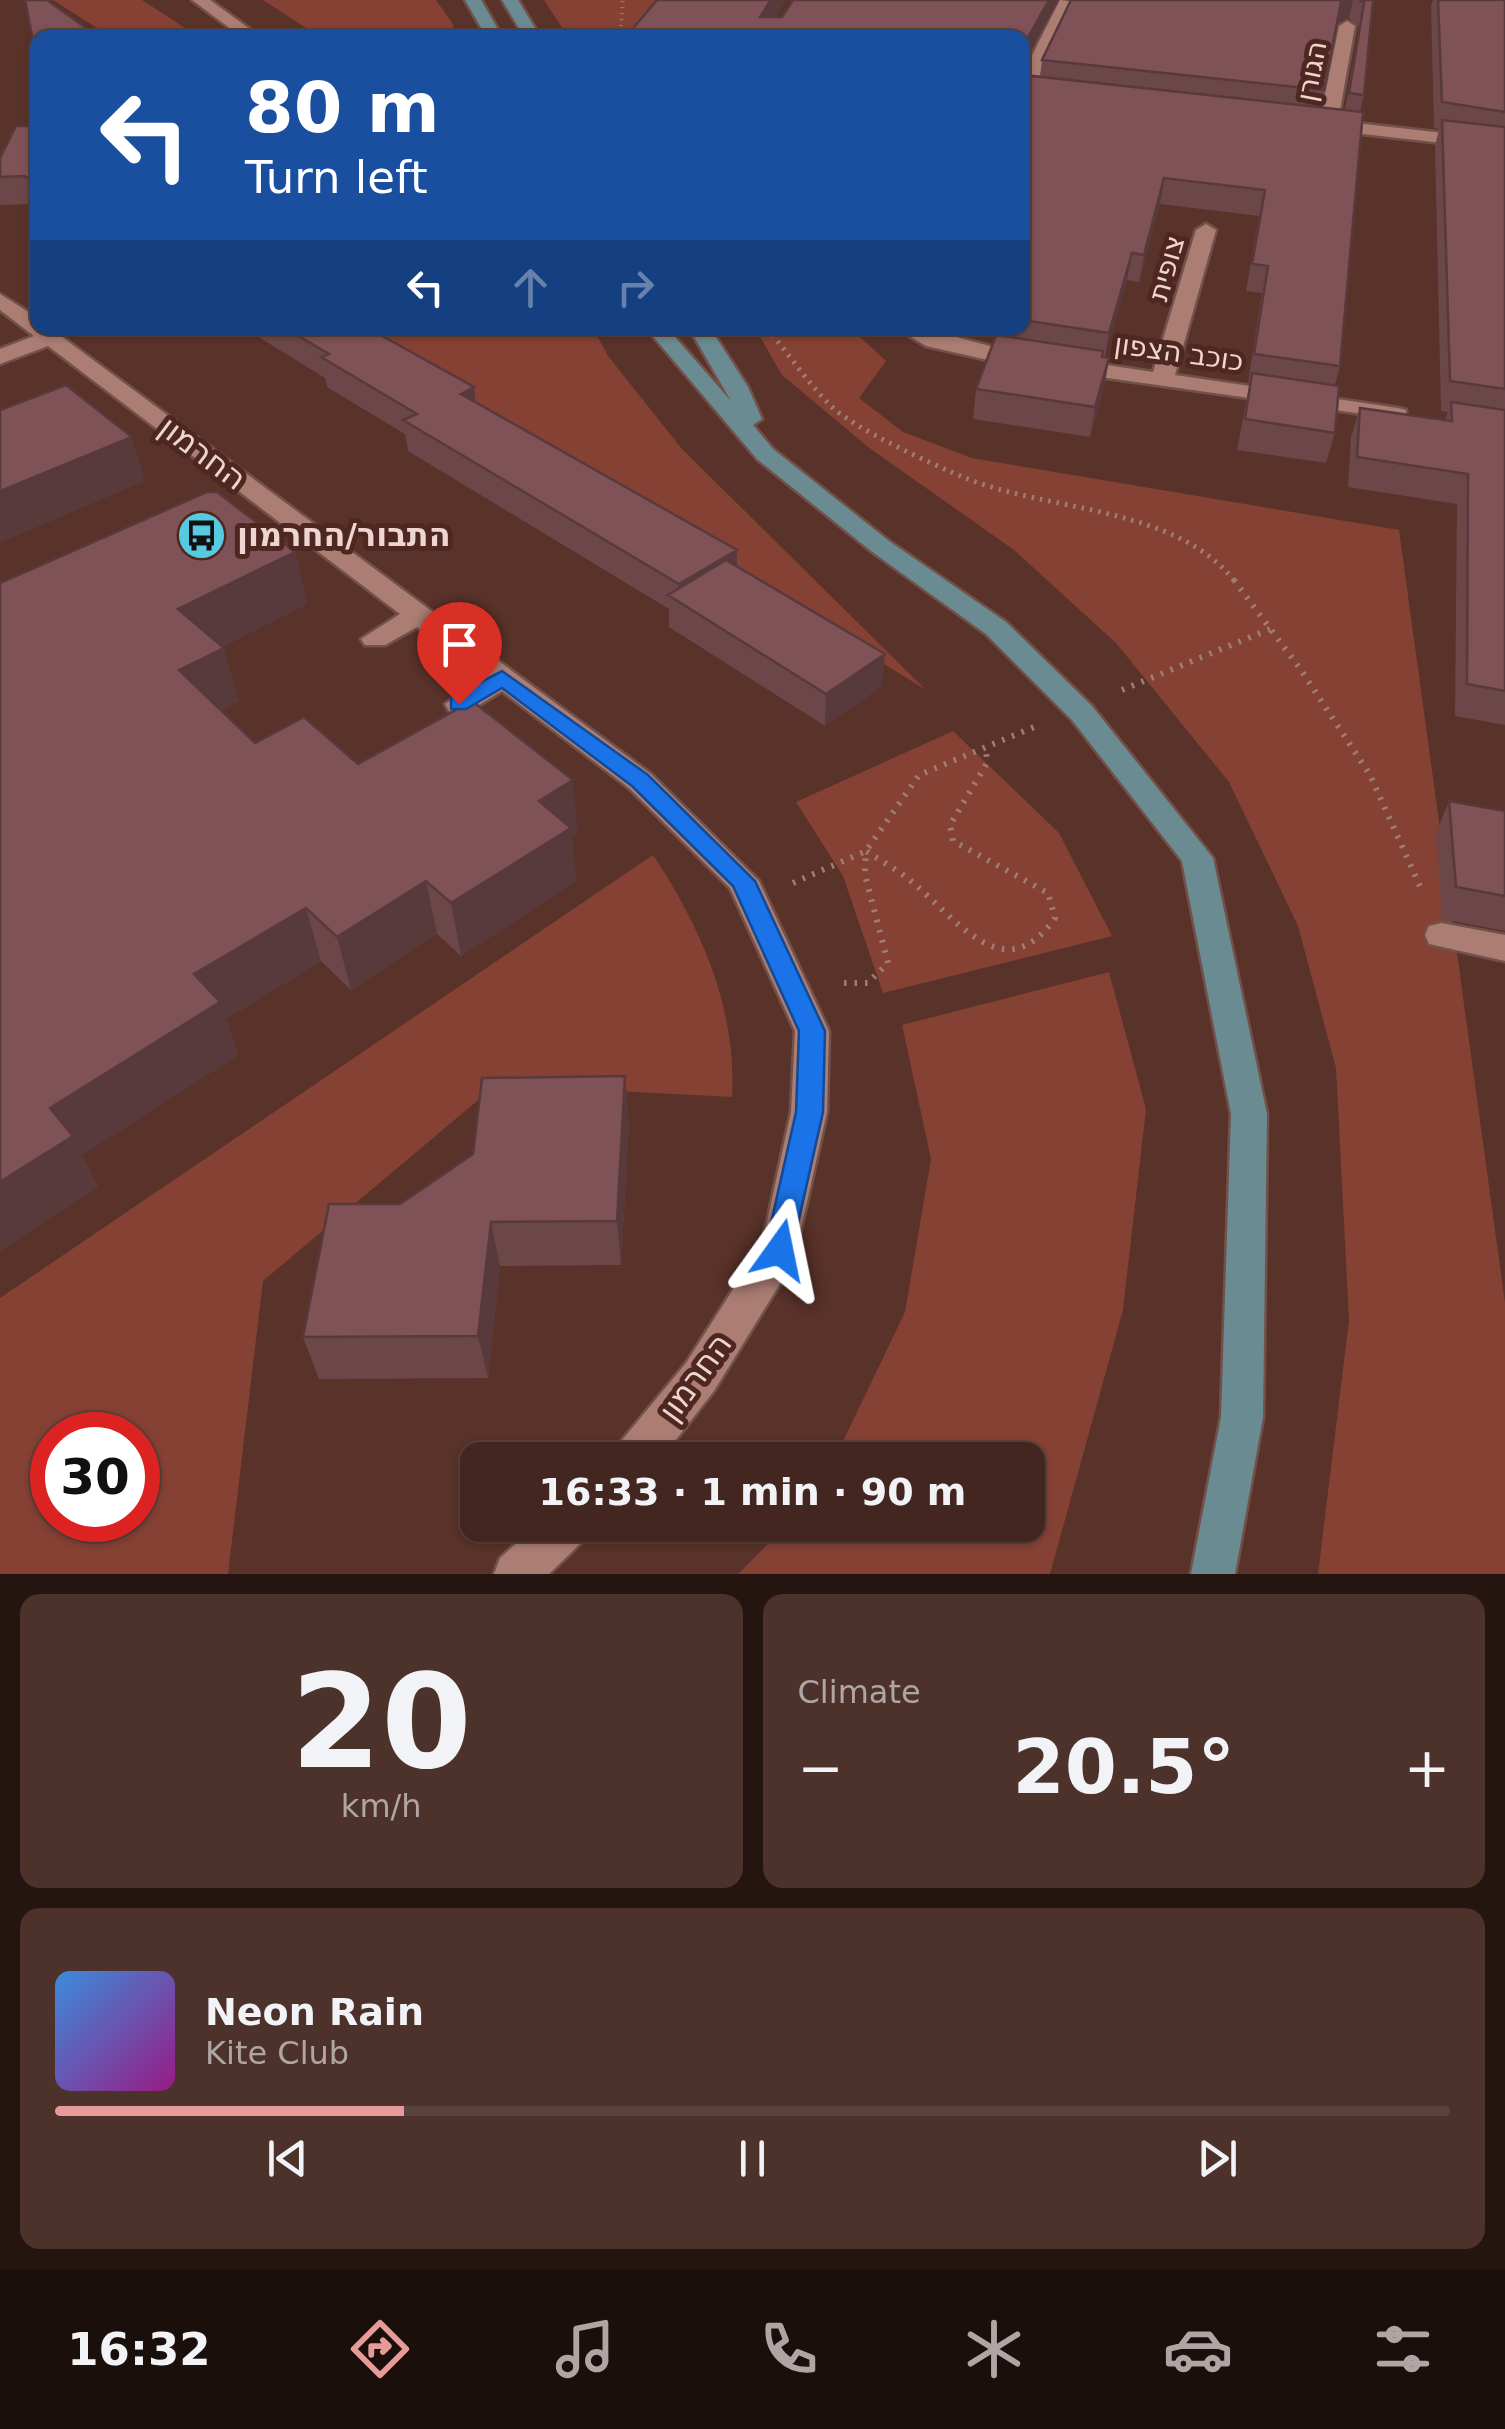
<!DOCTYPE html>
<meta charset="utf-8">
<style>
:root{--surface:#43261f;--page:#4d322c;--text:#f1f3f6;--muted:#afa5a4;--line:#5b433d;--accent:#e69b98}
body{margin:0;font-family:"DejaVu Sans",Heebo,sans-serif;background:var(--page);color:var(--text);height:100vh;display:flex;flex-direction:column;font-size:38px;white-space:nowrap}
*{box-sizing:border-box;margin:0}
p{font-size:32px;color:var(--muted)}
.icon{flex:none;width:55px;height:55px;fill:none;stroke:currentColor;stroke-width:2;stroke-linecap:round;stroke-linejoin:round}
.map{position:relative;height:1574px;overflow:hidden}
.sheet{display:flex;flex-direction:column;gap:20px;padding:20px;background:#251511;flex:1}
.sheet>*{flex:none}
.banner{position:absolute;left:30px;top:30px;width:1000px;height:305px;border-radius:20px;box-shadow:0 2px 8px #0004,0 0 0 2px var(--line);background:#1a4fa0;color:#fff;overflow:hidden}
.speed{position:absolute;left:30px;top:1412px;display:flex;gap:20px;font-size:50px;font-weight:700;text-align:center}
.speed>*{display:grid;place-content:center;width:130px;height:130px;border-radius:50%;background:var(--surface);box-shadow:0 2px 8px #0004,0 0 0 2px var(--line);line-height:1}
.speed .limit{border:15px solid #d22;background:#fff;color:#111}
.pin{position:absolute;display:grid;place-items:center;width:85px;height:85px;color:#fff;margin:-102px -42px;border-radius:50% 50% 50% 0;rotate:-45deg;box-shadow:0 0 10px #0007}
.pin .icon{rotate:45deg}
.me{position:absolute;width:110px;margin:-55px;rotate:12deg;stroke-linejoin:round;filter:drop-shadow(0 0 8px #0008)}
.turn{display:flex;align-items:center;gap:35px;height:210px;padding:0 50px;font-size:45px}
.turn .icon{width:130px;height:130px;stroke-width:2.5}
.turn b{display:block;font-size:70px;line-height:85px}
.lanes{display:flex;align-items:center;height:95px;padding:0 50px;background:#0003;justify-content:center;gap:50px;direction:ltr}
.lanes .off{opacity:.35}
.big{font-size:75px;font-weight:800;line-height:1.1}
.sheet .widget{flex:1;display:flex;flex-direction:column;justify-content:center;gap:15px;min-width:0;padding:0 35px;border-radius:20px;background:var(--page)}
.sheet .dial{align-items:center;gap:0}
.dial b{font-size:130px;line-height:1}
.song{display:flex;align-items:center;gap:30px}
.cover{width:120px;height:120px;border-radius:15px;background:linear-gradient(135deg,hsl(210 70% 55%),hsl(310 70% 35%))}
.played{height:10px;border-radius:5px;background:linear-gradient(90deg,var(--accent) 25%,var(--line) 25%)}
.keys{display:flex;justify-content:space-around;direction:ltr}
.heat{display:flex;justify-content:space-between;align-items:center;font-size:55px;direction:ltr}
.sheet .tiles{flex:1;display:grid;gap:20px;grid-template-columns:1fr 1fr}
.widget:last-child{grid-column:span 2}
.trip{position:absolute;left:460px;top:1442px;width:585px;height:100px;border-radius:20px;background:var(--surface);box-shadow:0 2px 8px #0004,0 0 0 2px var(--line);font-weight:800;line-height:100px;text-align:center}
.tabs{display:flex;height:160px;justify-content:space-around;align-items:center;background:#1b0f0c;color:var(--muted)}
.tabs .icon{width:70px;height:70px}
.tabs .active{color:var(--accent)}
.tabs b{font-size:45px;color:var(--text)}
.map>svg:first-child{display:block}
.green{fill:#854134;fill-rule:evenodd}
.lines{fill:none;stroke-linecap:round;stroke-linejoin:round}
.minor-casing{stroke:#72514a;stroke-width:5}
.major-casing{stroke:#72514a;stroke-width:5}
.path-far2{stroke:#9e7d76;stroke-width:4;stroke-dasharray:1 5;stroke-linecap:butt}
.path-far1{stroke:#9e7d76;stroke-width:5;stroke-dasharray:2.5 6;stroke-linecap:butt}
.path{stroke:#9e7d76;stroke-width:6;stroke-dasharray:2.5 8;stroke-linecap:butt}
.minor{fill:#ab7d73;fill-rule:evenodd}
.major{fill:#698b91;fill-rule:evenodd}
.wall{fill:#6c474a;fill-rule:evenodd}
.shaded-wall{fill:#58393c}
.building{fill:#7e5256;stroke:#58393c;stroke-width:2.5}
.route{fill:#1a73e8;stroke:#114b97;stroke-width:2.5}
.labels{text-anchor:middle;stroke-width:10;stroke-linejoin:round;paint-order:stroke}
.far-street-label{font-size:28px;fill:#efd5d0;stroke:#4e2720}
.street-label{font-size:32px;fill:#efd5d0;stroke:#4e2720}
.poi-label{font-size:32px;font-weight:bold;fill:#efd5d0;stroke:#4e2720;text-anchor:start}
</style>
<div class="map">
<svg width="1505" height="1574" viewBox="0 0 1505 1574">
<rect width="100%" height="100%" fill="#593229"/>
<path class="green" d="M53,0H142L199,37H111Z
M263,0H436L453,24L454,37H320Z
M544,0H668L643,38L568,37Z
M344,328H593L608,356L682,449L926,690Z
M755,328H850L886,361L859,398L903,432L972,458L1399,530L1505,1303V1574H1318L1349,1320L1336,1068L1298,926L1229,782L1116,643L1014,550L868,447L782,375Z
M953,731L1059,833L1112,936L883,993L843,876L796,802Z
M653,855C701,927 737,1009 732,1097L496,1085L263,1281L228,1574H0V1298ZM52,1435H138V1520H52Z
M1109,972L1146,1109L1123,1310L1050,1574H738L787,1525H1028V1460H834L905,1312L931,1159L902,1025Z"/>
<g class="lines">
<defs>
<path id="minor" d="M192,0H210L262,38H243Z
M1060,0L1074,2L1032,91L1022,96V75Z
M1347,21L1355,26L1338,121L1505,140V150L1318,129L1339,26Z
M1206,224L1216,230L1175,375L1398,408L1406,410V420L1001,363L926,346L896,328H923L1001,349L1153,372L1196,230Z
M0,294L38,318V328H50L651,774L759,881L829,1031L827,1112L794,1261L714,1391L660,1460H612L618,1445L686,1363L762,1244L791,1112L795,1031L730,888L629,788L502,691L469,711H449L445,704L483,677L417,627L385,645H365L361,639L400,614L48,346L0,364V349L34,336L0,310Z
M1441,923L1505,935V961L1429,944L1425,935L1429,926Z
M537,1525H591L584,1540L549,1574H494L500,1558Z"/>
<path id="major" d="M465,0H481L503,38H487Z
M502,0H518L541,38H525Z
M646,328H667L731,401L689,328H710L748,387L762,419L753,425L773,449L889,541L1006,622L1092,706L1213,858L1267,1114L1263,1417L1235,1574H1191L1221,1417L1231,1114L1182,861L1072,720L986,634L871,551L757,459Z"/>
</defs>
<use href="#minor" class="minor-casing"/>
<use href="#major" class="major-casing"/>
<path class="path-far2" d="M620,38L623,0"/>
<path class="path-far1" d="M767,328C788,353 807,382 830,405C852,428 932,464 963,477C1046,512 1177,505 1236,583"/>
<path class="path" d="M1234,580L1301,670L1370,775L1423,893
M1122,690L1270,629
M793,883L866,851L919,775L1034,727
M844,983H868L888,963L865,875L866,851C881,861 898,870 912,882C956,918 1004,991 1055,918L1048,893L953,841L950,825L987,763L986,747"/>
<use href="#minor" class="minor"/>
<use href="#major" class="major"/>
</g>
<path class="wall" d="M657,0H786L775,17H782L793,0H1059L1023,66L1024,75L1040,77L1042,60L1071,0H1373L1364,95L1360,112H1363L1340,366L1335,385L1339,386L1335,433L1326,463L1237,450L1250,382H1248L1262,293L1246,291L1259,216L1160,204L1139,282L1127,280L1105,357L1109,358L1104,388L1090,437L973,419L976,389L996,335L1003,336L1004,328H1022V38H629V33ZM1349,18L1359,27L1345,110L1320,107L1336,25Z
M1433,0H1505V725L1455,716L1457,504L1348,487L1351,437L1360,408L1445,420L1448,412L1441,411L1435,146L1439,129L1434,128L1431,6Z
M38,126V207L33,204L0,205V158Z
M244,328H381L385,330L387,338L474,387L475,402L737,566L882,686L825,726L669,627V609L408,451L405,434L327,387L325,378Z
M295,552L307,604L222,647L239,701L221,710L255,743L358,764L578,833L572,837L576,881L461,956L437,934L351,990L321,961L226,1019L238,1055L82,1155L98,1187L0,1251V583Z
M1449,801L1505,811V931L1442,919L1436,833Z
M629,1121L621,1265L500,1266L488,1378L319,1379L303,1337L400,1204Z"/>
<path class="shaded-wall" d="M771,0H786L762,38L760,17Z
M1049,0H1059L1022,67V48Z
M1345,0H1353L1349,18L1335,25L1341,2Z
M1164,178L1160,204L1139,282L1144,255Z
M1132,253L1127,280L1104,361L1109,333Z
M1109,358L1104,388L1090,437L1095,407Z
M474,387L477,418L461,394Z
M132,437L145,481L0,543V491Z
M737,550V582L680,602L679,584Z
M295,552L307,604L194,661L178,609Z
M224,648L239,701L195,723L179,670Z
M885,654L882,686L825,726L826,694Z
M573,780L578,833L572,837L576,881L461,956L451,903L539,801Z
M426,881L437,934L351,990L337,937Z
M306,908L321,961L226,1019L238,1055L82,1155L98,1187L0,1251V1182L50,1108L194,974Z
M625,1076L629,1121L621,1265L617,1221Z
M491,1222L500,1266L488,1378L478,1336Z"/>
<path class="building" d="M25,0H47L100,38H38V66Z
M657,0H771L760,17H782L793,0H1049L1022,48V38H673L629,33Z
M1071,0H1345L1341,2L1324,90L1042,60Z
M1360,0H1373L1364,95L1349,93L1364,3Z
M1438,0H1505V112L1442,102Z
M1022,63L1024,75L1363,112L1340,366L1254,354L1268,266L1252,264L1265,190L1164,178L1144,255L1132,253L1109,333L1022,320V244L1024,239L1022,238Z
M1442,120L1505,127V389L1450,381Z
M16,126H38V184L24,176L0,177V158Z
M285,328H381L385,330L377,333L474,387L461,394L737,550L679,584L403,420L417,414L321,357L329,354Z
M996,335L1103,351L1102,357L1109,358L1095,407L976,389Z
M1252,373L1339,386L1335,433L1245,419Z
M66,385L132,437L0,491V410Z
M1451,402L1505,410V691L1467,684L1468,474L1357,457L1360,408L1452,421Z
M207,492H217L295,552L178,609L224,648L179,670L255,743L304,717L358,764L472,701L573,780L539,801L571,828L451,903L426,881L337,937L306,908L194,974L220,1002L50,1108L73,1136L0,1182V583Z
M726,560L885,654L826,694L668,595Z
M1449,801L1505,811V896L1456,887Z
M625,1076L617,1221L491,1222L478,1336L303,1337L329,1204H400L473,1154L482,1078Z"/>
<path class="route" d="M502,671L648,775L755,881L825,1031L823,1112L790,1259L780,1263L769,1259L765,1250L796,1112L799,1031L733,886L632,786L502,688L466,709H451V698Z"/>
<defs>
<symbol id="bus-disc" viewBox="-11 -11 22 22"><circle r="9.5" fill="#55cae0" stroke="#4e2720"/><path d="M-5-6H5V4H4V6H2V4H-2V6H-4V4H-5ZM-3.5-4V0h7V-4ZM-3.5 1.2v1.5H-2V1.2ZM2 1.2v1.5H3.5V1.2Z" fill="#111"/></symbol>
</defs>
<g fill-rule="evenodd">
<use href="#bus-disc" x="174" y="508" width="55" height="55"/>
</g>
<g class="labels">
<g class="far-street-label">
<text transform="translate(1311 71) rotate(-79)" y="10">הגורן</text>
<text transform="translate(1166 268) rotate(-74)" y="10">צופית</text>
<text transform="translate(1179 352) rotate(8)" y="10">כוכב הצפון</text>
</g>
<g class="street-label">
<text transform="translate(203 453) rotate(37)" y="11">החרמון</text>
<text transform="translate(695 1377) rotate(-54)" y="11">החרמון</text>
</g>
<g class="poi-label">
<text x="237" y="546">התבור/החרמון</text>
</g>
</g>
</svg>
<div class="speed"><div class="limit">30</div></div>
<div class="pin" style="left:459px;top:704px;background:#d93025"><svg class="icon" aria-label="arrive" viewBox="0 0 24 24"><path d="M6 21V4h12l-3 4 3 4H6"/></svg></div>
<svg class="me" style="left:780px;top:1250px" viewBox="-20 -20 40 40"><path d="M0-17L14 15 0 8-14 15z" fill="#1a73e8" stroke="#fff" stroke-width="4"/></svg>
<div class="trip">16:33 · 1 min · 90 m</div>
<div class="banner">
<div class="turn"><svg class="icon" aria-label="left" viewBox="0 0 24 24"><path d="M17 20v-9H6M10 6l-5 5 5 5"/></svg><div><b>80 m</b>Turn left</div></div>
<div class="lanes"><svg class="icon" aria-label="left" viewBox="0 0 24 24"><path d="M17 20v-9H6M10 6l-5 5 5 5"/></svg><svg class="icon off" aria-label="ahead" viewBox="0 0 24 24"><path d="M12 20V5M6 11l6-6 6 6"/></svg><svg class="icon off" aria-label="right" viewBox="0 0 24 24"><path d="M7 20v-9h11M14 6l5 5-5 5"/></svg></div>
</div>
</div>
<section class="sheet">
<div class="tiles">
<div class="widget dial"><b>20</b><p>km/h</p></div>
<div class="widget"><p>Climate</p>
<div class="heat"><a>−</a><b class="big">20.5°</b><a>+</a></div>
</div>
<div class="widget">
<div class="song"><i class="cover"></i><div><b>Neon Rain</b><p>Kite Club</p></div></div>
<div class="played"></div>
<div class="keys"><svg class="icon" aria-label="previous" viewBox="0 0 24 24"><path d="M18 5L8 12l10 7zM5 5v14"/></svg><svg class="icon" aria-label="pause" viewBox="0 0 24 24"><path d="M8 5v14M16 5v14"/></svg><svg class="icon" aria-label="next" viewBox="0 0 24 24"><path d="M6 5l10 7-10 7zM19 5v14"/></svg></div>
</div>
</div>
</section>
<nav class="tabs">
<b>16:32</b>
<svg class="icon active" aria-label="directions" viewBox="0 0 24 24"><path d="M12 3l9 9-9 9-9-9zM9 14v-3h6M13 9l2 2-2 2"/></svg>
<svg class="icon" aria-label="music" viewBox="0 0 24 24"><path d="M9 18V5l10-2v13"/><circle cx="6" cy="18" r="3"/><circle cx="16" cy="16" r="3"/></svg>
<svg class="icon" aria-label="phone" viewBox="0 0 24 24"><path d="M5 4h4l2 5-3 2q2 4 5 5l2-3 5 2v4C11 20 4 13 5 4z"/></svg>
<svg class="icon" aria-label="climate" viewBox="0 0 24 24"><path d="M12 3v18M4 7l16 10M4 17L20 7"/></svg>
<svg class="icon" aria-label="car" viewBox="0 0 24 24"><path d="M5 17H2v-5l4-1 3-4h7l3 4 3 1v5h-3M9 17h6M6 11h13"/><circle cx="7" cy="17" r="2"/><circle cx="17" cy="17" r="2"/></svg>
<svg class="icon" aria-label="filters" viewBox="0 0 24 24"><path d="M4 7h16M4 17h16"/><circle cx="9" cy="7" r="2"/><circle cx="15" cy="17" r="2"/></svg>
</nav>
